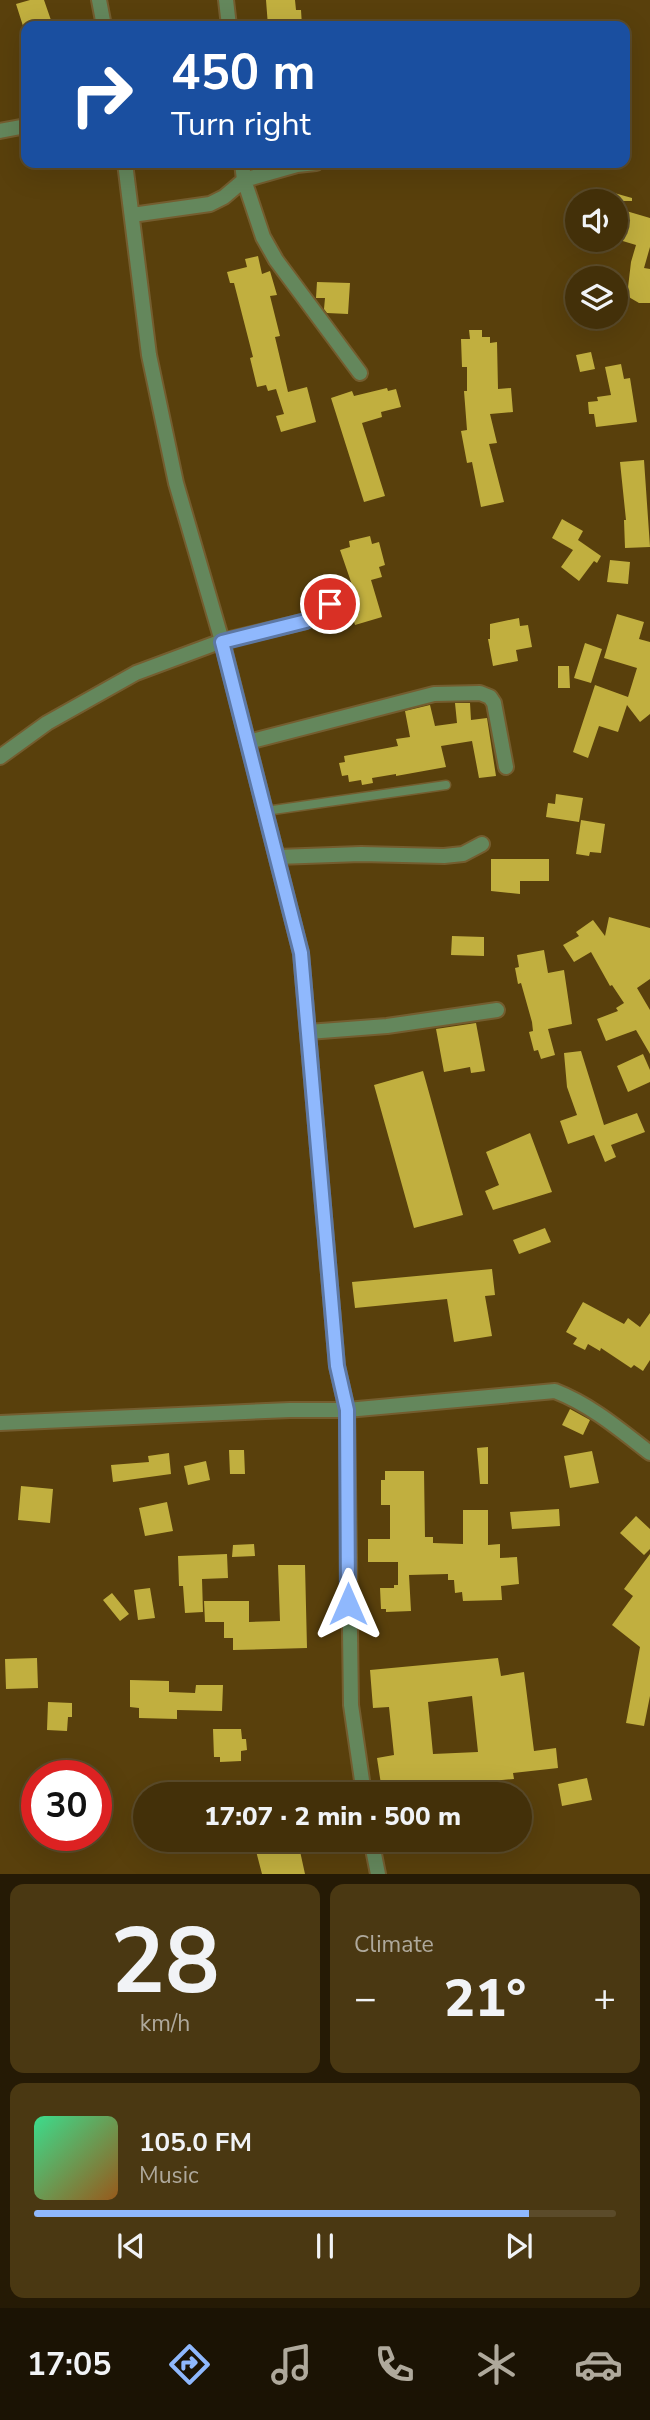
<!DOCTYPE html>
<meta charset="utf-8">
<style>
:root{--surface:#433009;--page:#4a3812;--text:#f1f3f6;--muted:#afa99c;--line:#5b4b2a;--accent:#8fb8fd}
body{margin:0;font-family:"Nunito Sans",sans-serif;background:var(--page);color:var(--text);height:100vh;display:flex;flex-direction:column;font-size:26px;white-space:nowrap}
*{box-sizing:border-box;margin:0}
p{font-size:23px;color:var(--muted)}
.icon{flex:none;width:38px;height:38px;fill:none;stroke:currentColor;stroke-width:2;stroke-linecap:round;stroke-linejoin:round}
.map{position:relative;height:1874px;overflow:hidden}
.drawer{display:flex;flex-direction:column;gap:10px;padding:10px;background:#251a05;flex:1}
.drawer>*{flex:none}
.hud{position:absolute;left:21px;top:21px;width:609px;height:147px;border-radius:14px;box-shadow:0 7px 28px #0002,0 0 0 2px var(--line);background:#1a4fa0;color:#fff;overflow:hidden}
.controls{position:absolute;left:565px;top:189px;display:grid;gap:14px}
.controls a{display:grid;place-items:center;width:63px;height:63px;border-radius:50%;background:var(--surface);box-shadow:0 7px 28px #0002,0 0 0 2px var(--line);font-size:35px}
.speed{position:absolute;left:21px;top:1760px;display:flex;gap:14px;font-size:35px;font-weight:700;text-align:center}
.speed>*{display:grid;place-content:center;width:91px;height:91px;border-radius:50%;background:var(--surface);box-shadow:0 7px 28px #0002,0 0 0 2px var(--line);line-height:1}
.speed .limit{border:10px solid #d22;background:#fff;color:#111}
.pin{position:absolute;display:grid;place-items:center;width:60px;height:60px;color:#fff;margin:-30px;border:4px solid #fff;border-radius:50%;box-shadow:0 2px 7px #0007}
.me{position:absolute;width:77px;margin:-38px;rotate:0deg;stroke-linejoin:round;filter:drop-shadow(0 0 5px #0008)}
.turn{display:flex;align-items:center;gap:24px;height:147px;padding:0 35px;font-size:32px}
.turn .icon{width:91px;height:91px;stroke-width:2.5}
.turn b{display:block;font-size:49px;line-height:60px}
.big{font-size:52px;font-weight:800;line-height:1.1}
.drawer .card{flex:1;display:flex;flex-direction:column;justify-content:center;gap:10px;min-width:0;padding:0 24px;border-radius:14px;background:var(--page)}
.drawer .dial{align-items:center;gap:0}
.dial b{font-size:91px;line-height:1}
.song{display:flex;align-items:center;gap:21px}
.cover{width:84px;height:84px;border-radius:10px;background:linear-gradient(135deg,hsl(150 70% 55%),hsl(30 70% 35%))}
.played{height:7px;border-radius:4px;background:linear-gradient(90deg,var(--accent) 85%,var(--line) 85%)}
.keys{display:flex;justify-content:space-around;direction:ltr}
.heat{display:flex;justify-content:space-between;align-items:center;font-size:38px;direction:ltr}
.drawer .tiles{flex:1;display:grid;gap:10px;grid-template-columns:1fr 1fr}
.card:last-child{grid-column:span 2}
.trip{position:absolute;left:133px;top:1782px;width:399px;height:70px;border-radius:35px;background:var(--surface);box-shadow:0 7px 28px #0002,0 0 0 2px var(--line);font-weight:800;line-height:70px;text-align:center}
.tab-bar{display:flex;height:112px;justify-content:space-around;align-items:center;background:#1b1304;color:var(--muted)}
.tab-bar .icon{width:49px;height:49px}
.tab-bar .on{color:var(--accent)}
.tab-bar b{font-size:32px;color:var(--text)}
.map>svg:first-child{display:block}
.building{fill:#c1af3f;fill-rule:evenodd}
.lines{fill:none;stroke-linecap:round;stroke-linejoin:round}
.lane-casing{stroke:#745d2f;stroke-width:11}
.street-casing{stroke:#745d2f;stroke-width:18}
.lane{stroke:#64875c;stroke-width:8}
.street{stroke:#64875c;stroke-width:14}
.route-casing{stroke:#5d78a4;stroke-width:18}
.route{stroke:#8fb8fd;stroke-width:12}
</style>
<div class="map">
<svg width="650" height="1874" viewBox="0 0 650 1874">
<rect width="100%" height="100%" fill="#59400c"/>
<path class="building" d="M30,0H44L53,26H23L16,4Z
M266,0H295L296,10H301L302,26H268Z
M600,189L632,198V201H596Z
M616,208L650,218V247L644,268L650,269V303H639L627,296L631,262L636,245L616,239Z
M258,256L262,274L270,271L277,295L270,296L280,336L275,337L288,392L307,387L316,422L281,432L276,416L284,414L276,389L268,391L266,385L257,387L250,358L253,357L234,283H230L227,272L247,267L245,259Z
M317,282L350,283L348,314L327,313L324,309L325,298H316Z
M469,330H482V337H490V343L497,342L498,389L511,388L513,412L490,414L497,443L489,444L504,502L481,507L472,462L467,463L461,431L467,430L464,391H467V367H462L461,339H470Z
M591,352L595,369L580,372L576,355Z
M621,364L624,379L630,378L637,422L596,427L594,414H589L588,402L598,401L597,397L611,395L605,367Z
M387,388L388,391L396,389L401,407L381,412L382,417L362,423L385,496L364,502L331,398L352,391L354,396Z
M644,460L650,547L625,548L624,520H626L620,462Z
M562,519L583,531L578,540L601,556L597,563L594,561L579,581L561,567L573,550L552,538Z
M370,536L372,544L379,542L385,565L379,567L382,577L371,580L382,617L355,625L350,608L359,605L340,550L350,547L349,541Z
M610,560L630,562L628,584L607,582Z
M617,614L644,622L639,639L650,642V714L640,722L627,705L618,732L599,726L588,758L573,752L595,685L628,697L637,668L604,658Z
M519,618L520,626L528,625L532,647L516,650L518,661L493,666L488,639H490V624Z
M585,643L602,649L591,683L574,678Z
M558,666H569L570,688H558Z
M455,703H470L471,720L487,718L496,776L479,778L472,741L441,746L446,767L396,776V774L372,778L373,783L362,785L361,780L349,782L348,775L342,776L339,763L345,762L344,756L398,746L396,739L410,737L405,711L430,705L435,726L457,723Z
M556,794L583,798L579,822L546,817L548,803L555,804Z
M581,820L605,824L601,853L590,852L589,856L576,854Z
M491,859H549V881H520V894L491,891Z
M609,917L650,928V979L637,988L650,1010V1054L636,1030L606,1041L597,1019L618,1011L616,1008L624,1003L612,985L610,986L591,952L574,962L563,945L579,936L576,932L593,920L605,936Z
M452,936L484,937V956L451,955Z
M544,950L548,973L564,970L572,1024L548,1029L555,1055L541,1059L538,1050L534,1051L529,1032L533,1031L532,1022L521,983L518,984L515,968L519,967L517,955Z
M476,1023L485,1071L471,1073L470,1067L444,1072L436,1029Z
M581,1051L604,1125L637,1113L645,1132L611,1145L616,1157L605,1162L594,1135L568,1144L560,1121L577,1115L567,1087L564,1053Z
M643,1054L650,1070V1082L628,1092L617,1066Z
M423,1071L463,1215L414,1228L374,1085Z
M530,1133L552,1192L493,1210L485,1191L499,1185L486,1152Z
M545,1228L551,1242L519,1254L513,1240Z
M492,1269L495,1295L485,1296L492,1336L454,1342L447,1299L355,1308L352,1282Z
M583,1302L624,1324L628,1318L640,1327L650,1313V1360L643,1371L634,1365L631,1368L601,1348L600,1351L588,1344L585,1350L573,1344L577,1338L566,1332Z
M570,1409L590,1420L583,1435L562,1425Z
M488,1447V1484H480L477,1448Z
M229,1450H244L245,1474H230Z
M592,1451L599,1483L570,1488L564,1456Z
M169,1453L171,1474L113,1482L111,1465L149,1462L148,1456Z
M206,1461L210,1480L188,1485L184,1466Z
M385,1471H424L425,1537H433V1543L463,1544V1510H488V1545L500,1544V1558L517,1557L519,1584L501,1586L502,1600L463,1601L462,1592L455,1593L454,1580H448V1574L409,1575L411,1611L386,1612V1609H381L380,1588H394V1585H398V1562H368V1539H390V1505H381V1480H385Z
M21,1486L53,1489L50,1523L18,1520Z
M167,1502L173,1531L145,1536L139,1508Z
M559,1509L560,1526L512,1529L510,1512Z
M636,1516L650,1529V1549L644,1555L620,1533Z
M254,1544L255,1556L232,1557L233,1545Z
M227,1554L228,1578L202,1579L203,1612L185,1613L183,1586H179L178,1556Z
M650,1554V1696L644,1726L626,1723L640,1647L612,1625L633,1596L624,1589Z
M278,1565H305L307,1648L233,1650V1638H224V1622H205L204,1601H249V1622L280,1621Z
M150,1588L155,1618L138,1620L134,1590Z
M112,1593L129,1614L120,1621L103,1600Z
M37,1658L38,1688L6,1689L5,1659Z
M498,1658L501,1676L524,1672L534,1751L556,1748L558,1768L513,1773L514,1779L382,1791L377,1758L394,1755L389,1707L373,1708L370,1670ZM472,1696L478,1752L433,1754L428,1702Z
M130,1680L169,1681V1692L195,1693L196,1685H223L222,1711L177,1710V1719L139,1718V1708L130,1707Z
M48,1702L72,1703V1717H68L67,1731L47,1730Z
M213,1729H241L242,1739H246L247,1750L241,1751V1761L220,1762V1757H214Z
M587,1778L592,1800L562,1806L558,1784Z
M298,1842L305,1874H262L256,1851Z"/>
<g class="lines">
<defs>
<path id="lane" d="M266,811L446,785"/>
<path id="street" d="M99,0L104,26
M226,0L229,26
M0,131L26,126
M125,163L149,355L176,483L222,641L301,953L337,1366L347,1410L555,1391C591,1405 619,1429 650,1453
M316,163L297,165L244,180L263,237L276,260L360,373
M132,215L210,204L224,197L244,180L242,163
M248,742L434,694L480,693L490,697L494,703L506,767
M0,757L47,723L136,673L222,641L306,621L330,604
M277,857L361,854L444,856L463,854L482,844
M308,1032L387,1026L497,1010
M0,1423L290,1410H347L351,1705L364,1794
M371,1839L378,1874"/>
</defs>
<use href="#lane" class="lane-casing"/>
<use href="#street" class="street-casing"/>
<use href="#lane" class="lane"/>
<use href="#street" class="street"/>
</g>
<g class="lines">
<defs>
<path id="route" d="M330,604L306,621L222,642L301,953L337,1366L347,1410L348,1604"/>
</defs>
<use href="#route" class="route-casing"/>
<use href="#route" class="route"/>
</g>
</svg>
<div class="controls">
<a><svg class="icon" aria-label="sound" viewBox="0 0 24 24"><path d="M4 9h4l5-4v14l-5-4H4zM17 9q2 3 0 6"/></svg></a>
<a><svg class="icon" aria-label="layers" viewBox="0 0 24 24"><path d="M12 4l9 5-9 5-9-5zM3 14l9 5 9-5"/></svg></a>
</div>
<div class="speed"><div class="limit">30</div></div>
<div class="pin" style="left:330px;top:604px;background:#d93025"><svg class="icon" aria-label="arrive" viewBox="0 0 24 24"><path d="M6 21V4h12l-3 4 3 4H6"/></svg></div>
<svg class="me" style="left:348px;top:1604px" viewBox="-20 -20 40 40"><path d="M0-17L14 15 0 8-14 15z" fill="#8fb8fd" stroke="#fff" stroke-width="4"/></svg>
<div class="trip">17:07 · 2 min · 500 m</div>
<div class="hud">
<div class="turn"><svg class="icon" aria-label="right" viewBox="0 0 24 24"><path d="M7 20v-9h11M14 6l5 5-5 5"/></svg><div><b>450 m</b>Turn right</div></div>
</div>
</div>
<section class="drawer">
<div class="tiles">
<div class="card dial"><b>28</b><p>km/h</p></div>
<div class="card"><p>Climate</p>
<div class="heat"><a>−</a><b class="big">21°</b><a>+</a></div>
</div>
<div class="card">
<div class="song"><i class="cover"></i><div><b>105.0 FM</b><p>Music</p></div></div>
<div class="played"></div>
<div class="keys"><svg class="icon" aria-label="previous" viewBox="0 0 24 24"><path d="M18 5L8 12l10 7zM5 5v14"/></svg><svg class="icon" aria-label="pause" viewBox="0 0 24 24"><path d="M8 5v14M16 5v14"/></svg><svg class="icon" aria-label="next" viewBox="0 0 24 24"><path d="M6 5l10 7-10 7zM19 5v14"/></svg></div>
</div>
</div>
</section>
<nav class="tab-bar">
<b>17:05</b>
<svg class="icon on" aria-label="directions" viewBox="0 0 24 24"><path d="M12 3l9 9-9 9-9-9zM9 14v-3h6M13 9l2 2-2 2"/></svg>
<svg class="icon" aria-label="music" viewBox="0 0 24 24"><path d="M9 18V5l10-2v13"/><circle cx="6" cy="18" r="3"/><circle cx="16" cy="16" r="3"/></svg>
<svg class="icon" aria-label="phone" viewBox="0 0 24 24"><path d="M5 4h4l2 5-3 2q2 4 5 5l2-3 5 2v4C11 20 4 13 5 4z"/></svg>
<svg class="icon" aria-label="climate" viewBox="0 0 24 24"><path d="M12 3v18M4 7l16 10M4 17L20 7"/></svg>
<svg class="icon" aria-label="car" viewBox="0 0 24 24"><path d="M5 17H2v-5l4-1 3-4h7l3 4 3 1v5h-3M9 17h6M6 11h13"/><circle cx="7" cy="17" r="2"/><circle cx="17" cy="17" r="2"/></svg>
</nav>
